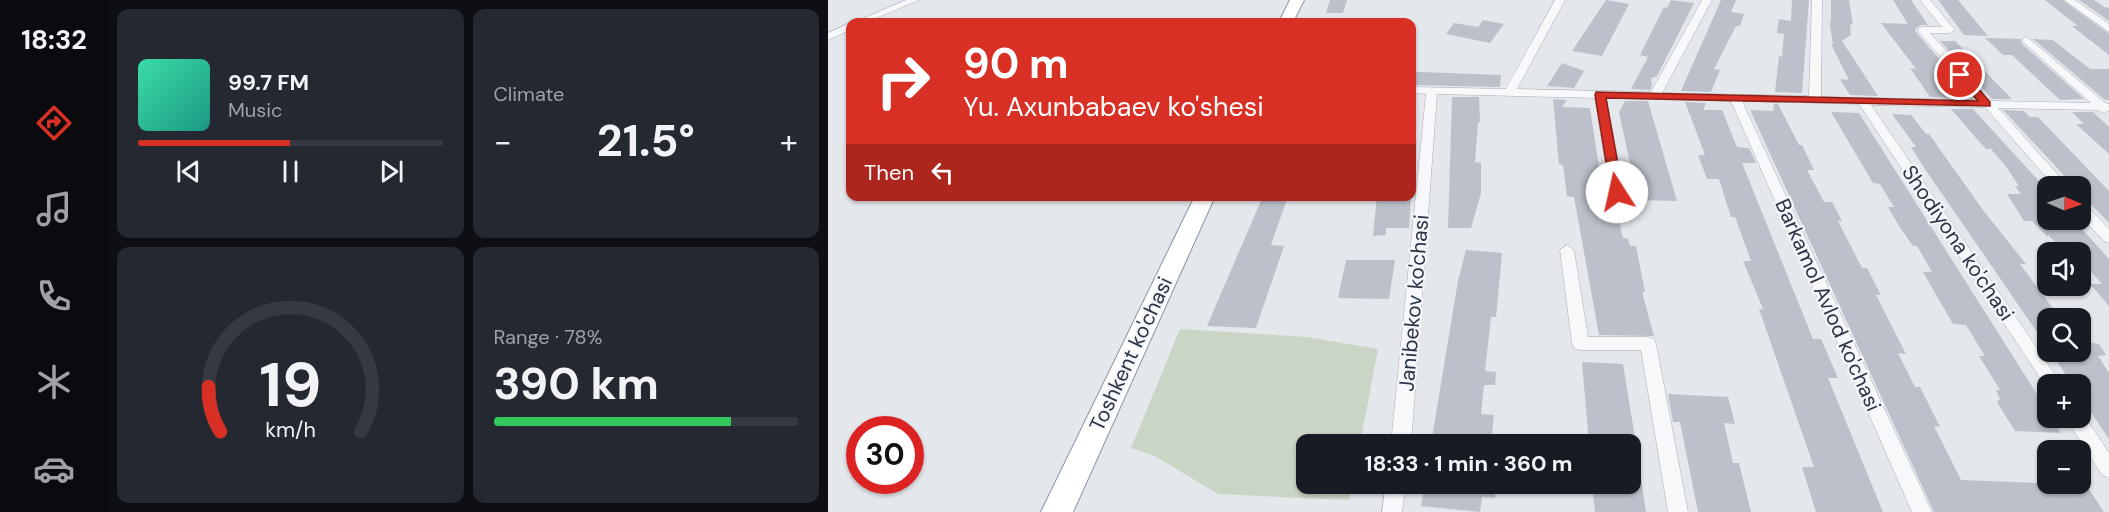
<!DOCTYPE html>
<meta charset="utf-8">
<style>
:root{--surface:#171b24;--page:#242831;--text:#f1f3f6;--muted:#9ea1a6;--line:#363941;--accent:#d93025}
body{margin:0;font-family:"DM Sans",sans-serif;background:var(--page);color:var(--text);height:100vh;display:flex;flex-direction:column;font-size:22px;white-space:nowrap}
*{box-sizing:border-box;margin:0}
p{font-size:20px;color:var(--muted)}
.icon{flex:none;width:33px;height:33px;fill:none;stroke:currentColor;stroke-width:2;stroke-linecap:round;stroke-linejoin:round}
.map{position:relative;flex:1;overflow:hidden}
.drawer{display:flex;flex-direction:column;gap:9px;padding:9px;background:#0d0f14;width:720px}
.drawer>*{flex:none}
.guide{position:absolute;left:18px;top:18px;width:570px;height:183px;border-radius:12px;box-shadow:0 2px 4px #0004;background:#d93025;color:#fff;overflow:hidden}
.needle{width:39px;rotate:92deg}
.tools{position:absolute;left:1209px;top:176px;display:grid;gap:12px}
.tools a{display:grid;place-items:center;width:54px;height:54px;border-radius:12px;background:var(--surface);box-shadow:0 2px 4px #0004;font-size:30px}
.speed{position:absolute;left:18px;top:416px;display:flex;gap:12px;font-size:30px;font-weight:700;text-align:center}
.speed>*{display:grid;place-content:center;width:78px;height:78px;border-radius:50%;background:var(--surface);box-shadow:0 2px 4px #0004;line-height:1}
.speed .limit{border:9px solid #d22;background:#fff;color:#111}
.pin{position:absolute;display:grid;place-items:center;width:51px;height:51px;color:#fff;margin:-26px;border:3px solid #fff;border-radius:50%;box-shadow:0 2px 6px #0007}
.me{position:absolute;width:66px;margin:-33px;rotate:350deg;stroke-linejoin:round;filter:drop-shadow(0 0 4px #0008)}
.turn{display:flex;align-items:center;gap:21px;height:126px;padding:0 18px;font-size:27px}
.turn .icon{width:78px;height:78px;stroke-width:2.5}
.turn b{display:block;font-size:42px;line-height:51px}
.then{display:flex;align-items:center;height:57px;padding:0 18px;background:#0003;gap:12px;font-size:22px}
.big{font-size:45px;font-weight:700;line-height:1.1}
.drawer .widget{flex:1;display:flex;flex-direction:column;justify-content:center;gap:9px;min-width:0;padding:0 21px;border-radius:12px;background:var(--page)}
.drawer .dial{align-items:center;gap:0}
.dial svg{height:156px;overflow:visible;fill:none;stroke:var(--line);stroke-width:7;stroke-linecap:round;text-anchor:middle}
.dial text{fill:var(--text);stroke:none}
.song{display:flex;align-items:center;gap:18px}
.cover{width:72px;height:72px;border-radius:9px;background:linear-gradient(135deg,hsl(160 70% 55%),hsl(170 70% 35%))}
.played{height:6px;border-radius:3px;background:linear-gradient(90deg,var(--accent) 50%,var(--line) 50%)}
.keys{display:flex;justify-content:space-around;direction:ltr}
.heat{display:flex;justify-content:space-between;align-items:center;font-size:33px;direction:ltr}
.charge{height:9px;border-radius:4px;background:linear-gradient(90deg,#34c759 78%,var(--line) 0)}
.drawer .tiles{flex:1;display:grid;gap:9px;grid-template-columns:repeat(2,1fr)}
.trip{position:absolute;left:468px;top:434px;width:345px;height:60px;border-radius:12px;background:var(--surface);box-shadow:0 2px 4px #0004;font-weight:700;line-height:60px;text-align:center}
main{display:flex;flex:1;min-height:0}
.dock{display:flex;flex-direction:column;width:108px;justify-content:space-around;align-items:center;background:#090b0e;color:var(--muted)}
.dock .icon{width:42px;height:42px}
.dock .active{color:var(--accent)}
.dock b{font-size:27px;color:var(--text)}
.map>svg:first-child{display:block}
.green{fill:#c9d6c5}
.building{fill:#bbc0ca}
.lines{fill:none;stroke-linecap:round;stroke-linejoin:round}
.minor-casing{stroke:#a9aeb7;stroke-width:1}
.highway-casing{stroke:#8b94a3;stroke-width:2}
.minor{fill:#f7f8fa;fill-rule:evenodd}
.highway{fill:#fff;fill-rule:evenodd}
.route{fill:#d93025;stroke:#8d1f18;stroke-width:1.5}
.labels{text-anchor:middle;stroke-width:4.5;stroke-linejoin:round;paint-order:stroke}
.street-label{font-size:21px;fill:#2b3445;stroke:#f4f6f9}
</style>
<main>
<nav class="dock">
<b>18:32</b>
<svg class="icon active" aria-label="directions" viewBox="0 0 24 24"><path d="M12 3l9 9-9 9-9-9zM9 14v-3h6M13 9l2 2-2 2"/></svg>
<svg class="icon" aria-label="music" viewBox="0 0 24 24"><path d="M9 18V5l10-2v13"/><circle cx="6" cy="18" r="3"/><circle cx="16" cy="16" r="3"/></svg>
<svg class="icon" aria-label="phone" viewBox="0 0 24 24"><path d="M5 4h4l2 5-3 2q2 4 5 5l2-3 5 2v4C11 20 4 13 5 4z"/></svg>
<svg class="icon" aria-label="climate" viewBox="0 0 24 24"><path d="M12 3v18M4 7l16 10M4 17L20 7"/></svg>
<svg class="icon" aria-label="car" viewBox="0 0 24 24"><path d="M5 17H2v-5l4-1 3-4h7l3 4 3 1v5h-3M9 17h6M6 11h13"/><circle cx="7" cy="17" r="2"/><circle cx="17" cy="17" r="2"/></svg>
</nav>
<section class="drawer">
<div class="tiles">
<div class="widget">
<div class="song"><i class="cover"></i><div><b>99.7 FM</b><p>Music</p></div></div>
<div class="played"></div>
<div class="keys"><svg class="icon" aria-label="previous" viewBox="0 0 24 24"><path d="M18 5L8 12l10 7zM5 5v14"/></svg><svg class="icon" aria-label="pause" viewBox="0 0 24 24"><path d="M8 5v14M16 5v14"/></svg><svg class="icon" aria-label="next" viewBox="0 0 24 24"><path d="M6 5l10 7-10 7zM19 5v14"/></svg></div>
</div>
<div class="widget"><p>Climate</p>
<div class="heat"><a>−</a><b class="big">21.5°</b><a>+</a></div>
</div>
<div class="widget dial"><svg viewBox="0 0 100 80">
<path d="M14 69A42 42 0 1 1 86 69"/>
<path d="M14 69A42 42 0 0 1 8 46" stroke="#d93025"/>
<text x="50" y="56" font-size="32" font-weight="700">19</text>
<text x="50" y="72" font-size="11">km/h</text>
</svg></div>
<div class="widget"><p>Range · 78%</p><b class="big">390 km</b><div class="charge"></div></div>
</div>
</section>
<div class="map">
<svg width="1281" height="512" viewBox="0 0 1281 512">
<rect width="100%" height="100%" fill="#e4e7ec"/>
<path class="green" d="M352,329L480,337L550,349L532,444H478V483H525L521,500L390,494L327,456L303,448Z"/>
<path class="building" d="M502,0H519L515,13H498Z
M778,0L801,4L774,56L744,51Z
M843,0L866,3L829,76L823,78L824,85L822,90L803,89L820,57L812,55L836,7L839,8Z
M893,0H908L903,12L916,14L912,26H908L886,69L892,70L883,92L853,91Z
M964,0H981L974,93L947,92L951,56L954,57L956,34L949,33L951,19L963,21Z
M1003,0H1021L1025,25L1022,24L1023,35L1014,41L1050,96L1022,95L1012,79L1021,80L1003,44H1005L1001,20L1003,24Z
M1065,0H1083L1100,25H1093L1088,28L1087,31L1145,98L1102,97L1082,68L1088,69L1053,23L1080,24Z
M1110,0H1130L1160,36L1136,35Z
M1217,0H1234L1281,34V55L1244,26H1250Z
M1251,0H1266L1276,7L1281,8V21Z
M655,20L676,24L662,43L618,34L626,23L650,27Z
M1157,38L1193,39L1194,44L1256,99L1232,100L1184,55H1175Z
M1205,39L1225,40L1262,69H1281V100H1277Z
M1112,41H1127L1184,99H1164Z
M734,63L756,71L746,88L719,86Z
M584,72H592L673,75L672,87L584,85Z
M624,97H651L652,122H650L647,162L653,163V193L643,228H620Z
M725,99L739,100L734,107L762,108L776,200H786L795,238L800,239L802,246H808L817,292H814L826,336L771,335L746,197L739,196L735,165L731,164Z
M797,101H820L849,201L810,200L791,112Z
M857,102L878,103L875,110H894L909,147L921,148L928,163H914L985,339H993L1010,378H1000L1055,512H988L974,467H986L931,309H935L915,261H923L907,217H903L891,179H879L870,155H877Z
M946,104H950L971,145H974L986,170H979L996,202H1004L1014,221H1010L1034,268H1039L1053,295H1048L1078,354L1070,353L1087,387H1092L1112,427L1106,426L1133,480L1235,484L1257,483L1276,512H1106L922,110L945,111Z
M1123,109H1145L1220,191V219H1245L1281,259V306L1262,284H1274L1252,259V252H1242L1234,243L1227,242L1220,235V237L1204,221H1196L1179,194H1193L1187,186H1191L1179,168L1163,149H1158L1148,138Z
M1175,110L1196,111L1202,117H1210L1281,191V223L1252,193V186H1246Z
M1003,112L1031,113L1205,388L1220,413V417H1222L1233,433L1187,431L1169,402L1172,399L1168,390H1172L1151,356H1157L1138,325L1125,324L1095,272H1104L1089,246H1085L1071,226L1060,207H1066L1052,184L1045,183Z
M1244,112H1265L1281,127V154L1248,124H1256Z
M1064,114L1083,115L1098,134H1101L1155,210L1198,264H1192L1232,318H1220V348L1097,169L1083,147H1088Z
M435,196H460L443,245L456,246L428,328L379,326Z
M549,196H583L581,228H558V235L545,236Z
M638,250L674,253L668,317H663L657,371L668,372L667,385H656L653,414L666,415L663,444H603L630,281Z
M518,260H567L561,299L510,298Z
M1252,341L1271,344L1278,355L1270,356L1281,373V439L1252,396V382H1243L1222,351H1252Z
M754,362L795,364L808,444H761Z
M840,394L900,397L907,424L896,423L905,463H911L923,512H870L852,422H845Z
M809,453L818,512H767L764,483H802V454Z
M597,483H668L667,498L654,497L652,512L593,506Z"/>
<g class="lines">
<defs>
<path id="minor" d="M78,0H91L39,22H27Z
M727,0H737L689,89L823,92L874,0H884L834,93L981,96L984,0H994L993,97L1150,100L1089,30L1094,27H1114L1092,0H1102L1127,30L1122,33H1102L1163,101L1263,103L1195,42V38L1199,37L1277,103L1281,104V110L1276,113L1270,110L1170,108L1240,186H1226L1157,107L1043,105L1230,379L1233,384H1220V390L1031,104L914,101L1104,512H1084L903,101L778,98L796,192L789,196L782,192L767,98L609,94L583,444H563L598,94L584,93V87L678,89Z
M1236,0H1247L1281,24V32Z
M22,23V30L0,40V33Z
M1252,203L1257,204L1281,229V243L1276,241L1252,216Z
M739,245L746,250L760,337H820L826,339L828,344L860,512H840L813,350H752L746,348L744,343L732,250Z
M1253,411L1281,453V478L1274,475L1237,417H1252Z
M558,483H578L574,512H554Z"/>
<path id="highway" d="M462,0H476L465,22H451Z
M367,196H387L245,512H213Z"/>
</defs>
<use href="#minor" class="minor-casing"/>
<use href="#highway" class="highway-casing"/>
<use href="#minor" class="minor"/>
<use href="#highway" class="highway"/>
</g>
<path class="route" d="M1129,72H1136L1162,102V106L778,98L795,192L789,196L783,192L767,95L768,92L1150,101L1129,77Z"/>
<g class="labels">
<g class="street-label">
<text transform="translate(1130 243) rotate(56)" y="7">Shodiyona ko'chasi</text>
<text transform="translate(586 303) rotate(-85)" y="7">Janibekov ko'chasi</text>
<text transform="translate(1000 305) rotate(66)" y="7">Barkamol Avlod ko'chasi</text>
<text transform="translate(303 354) rotate(-65)" y="7">Toshkent ko'chasi</text>
</g>
</g>
</svg>
<div class="tools">
<a><svg class="needle" viewBox="-14 -14 28 28"><path d="M0-13l5 13h-10z" fill="#e53935"/><path d="M0 13l5-13h-10z" fill="#9ea1a6"/></svg></a>
<a><svg class="icon" aria-label="sound" viewBox="0 0 24 24"><path d="M4 9h4l5-4v14l-5-4H4zM17 9q2 3 0 6"/></svg></a>
<a><svg class="icon" aria-label="search" viewBox="0 0 24 24"><circle cx="10" cy="10" r="6"/><path d="M15 15l6 6"/></svg></a>
<a>+</a>
<a>−</a>
</div>
<div class="speed"><div class="limit">30</div></div>
<div class="pin" style="left:1132px;top:75px;background:#d93025"><svg class="icon" aria-label="arrive" viewBox="0 0 24 24"><path d="M6 21V4h12l-3 4 3 4H6"/></svg></div>
<svg class="me" style="left:789px;top:192px" viewBox="-20 -20 40 40"><circle r="19" fill="#fff"/><path d="M0-13L10 11 0 6-10 11z" fill="#d93025"/></svg>
<div class="trip">18:33 · 1 min · 360 m</div>
<div class="guide">
<div class="turn"><svg class="icon" aria-label="right" viewBox="0 0 24 24"><path d="M7 20v-9h11M14 6l5 5-5 5"/></svg><div><b>90 m</b>Yu. Axunbabaev ko'shesi</div></div>
<div class="then">Then<svg class="icon" aria-label="left" viewBox="0 0 24 24"><path d="M17 20v-9H6M10 6l-5 5 5 5"/></svg></div>
</div>
</div>
</main>
